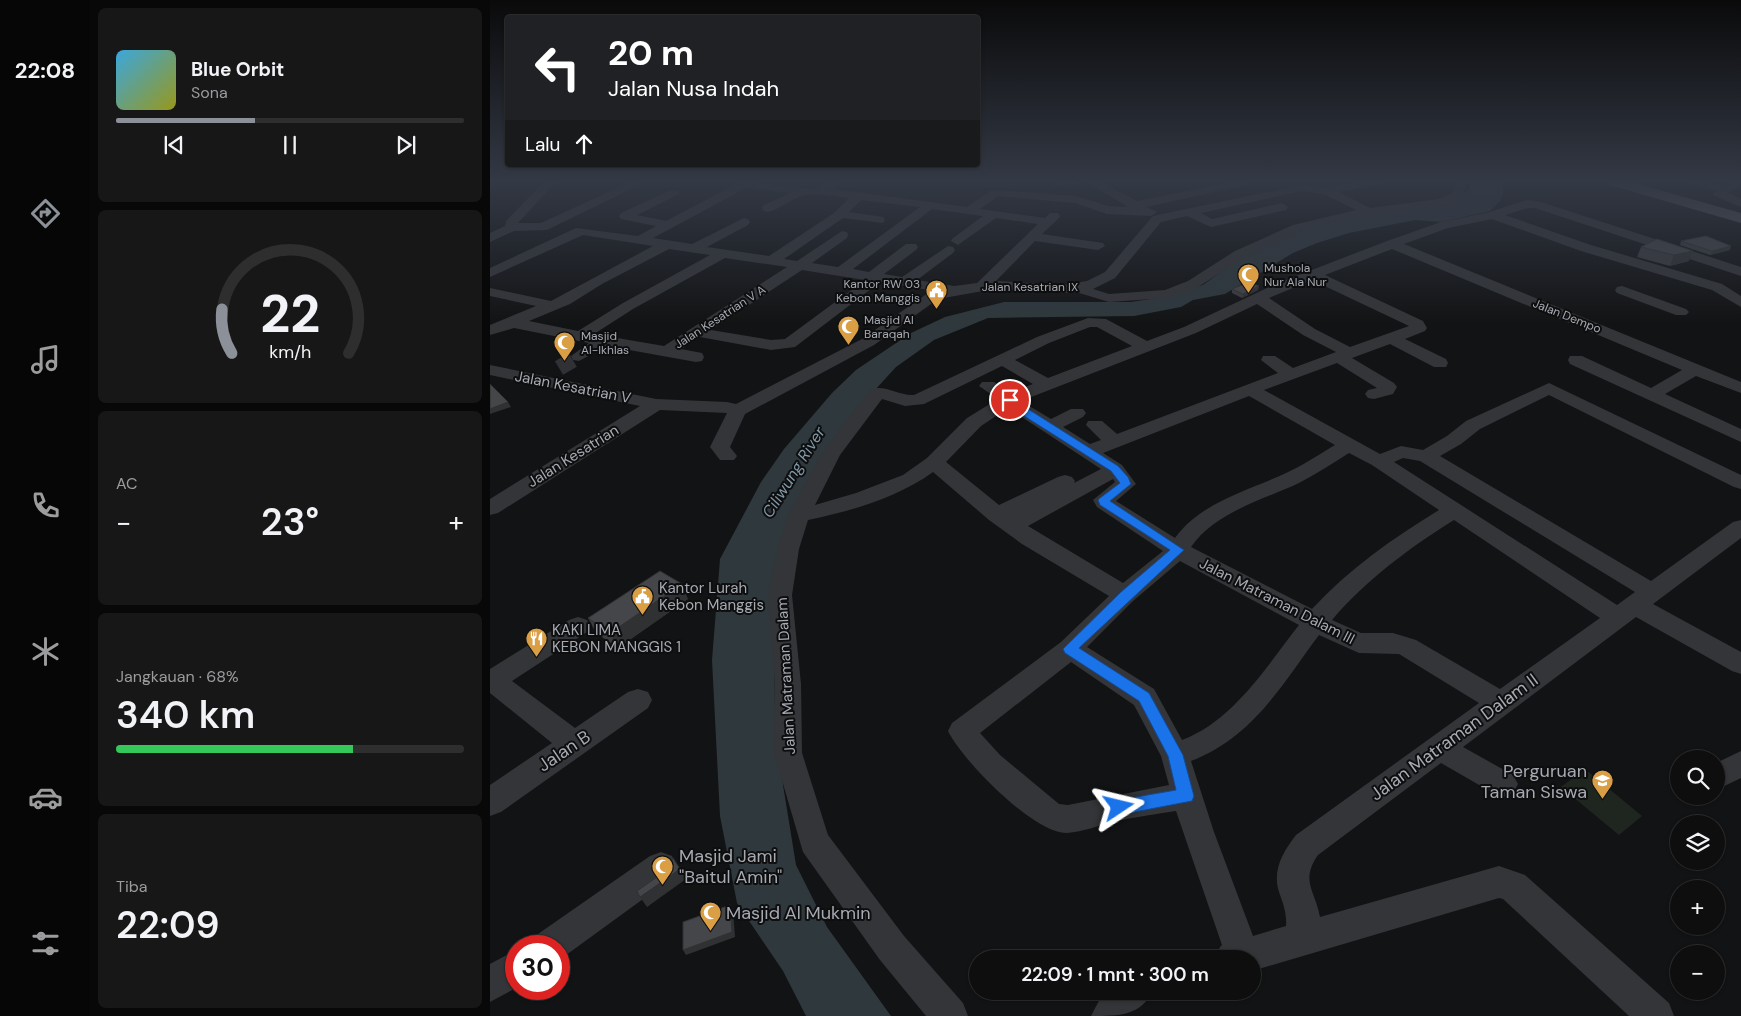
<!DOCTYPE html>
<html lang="id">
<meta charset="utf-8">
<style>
:root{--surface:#0e0e0f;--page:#171718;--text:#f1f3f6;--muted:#9b9c9e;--line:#2e2e2f;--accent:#8c9099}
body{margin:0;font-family:"DM Sans",sans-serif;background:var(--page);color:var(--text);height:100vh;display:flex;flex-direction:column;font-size:19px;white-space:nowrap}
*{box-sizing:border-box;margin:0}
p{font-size:16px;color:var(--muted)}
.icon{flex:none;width:28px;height:28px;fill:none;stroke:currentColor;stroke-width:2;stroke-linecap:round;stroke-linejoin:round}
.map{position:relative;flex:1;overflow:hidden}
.panel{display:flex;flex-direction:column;gap:8px;padding:8px;background:#080808;width:400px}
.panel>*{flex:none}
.guide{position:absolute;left:15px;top:15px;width:475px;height:152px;border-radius:5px;box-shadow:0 1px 4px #0004,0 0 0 1px var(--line);background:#202124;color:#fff;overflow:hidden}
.buttons{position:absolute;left:1180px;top:750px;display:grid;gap:10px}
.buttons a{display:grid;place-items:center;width:55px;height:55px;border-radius:50%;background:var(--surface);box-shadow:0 1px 4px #0004,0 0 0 1px var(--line);font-size:25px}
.speed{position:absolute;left:15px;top:935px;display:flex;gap:10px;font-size:25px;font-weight:700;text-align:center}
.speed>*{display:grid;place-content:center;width:65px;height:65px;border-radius:50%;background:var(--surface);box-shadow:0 1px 4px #0004,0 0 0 1px var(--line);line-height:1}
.speed .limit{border:8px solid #d22;background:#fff;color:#111}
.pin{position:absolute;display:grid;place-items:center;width:42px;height:42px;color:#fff;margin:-21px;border:2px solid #fff;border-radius:50%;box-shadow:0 1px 5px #0007}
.me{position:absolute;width:55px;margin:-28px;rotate:80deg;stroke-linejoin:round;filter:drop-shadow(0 0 4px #0008)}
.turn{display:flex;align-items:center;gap:18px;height:105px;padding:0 20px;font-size:22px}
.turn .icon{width:65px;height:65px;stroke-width:2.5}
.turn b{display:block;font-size:35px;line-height:42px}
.then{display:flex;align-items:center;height:48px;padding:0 20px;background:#0003;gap:10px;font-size:19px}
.big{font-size:38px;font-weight:600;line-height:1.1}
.panel .card{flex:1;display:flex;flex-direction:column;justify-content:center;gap:8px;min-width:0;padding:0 18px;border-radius:8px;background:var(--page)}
.panel .dial{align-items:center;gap:0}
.dial svg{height:130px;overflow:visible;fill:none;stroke:var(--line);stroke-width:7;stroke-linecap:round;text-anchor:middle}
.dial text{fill:var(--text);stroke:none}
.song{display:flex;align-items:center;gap:15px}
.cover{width:60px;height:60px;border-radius:8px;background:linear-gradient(135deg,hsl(200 70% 55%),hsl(60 70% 35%))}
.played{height:5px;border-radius:2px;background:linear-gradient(90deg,var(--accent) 40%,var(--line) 40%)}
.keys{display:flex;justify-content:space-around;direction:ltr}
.heat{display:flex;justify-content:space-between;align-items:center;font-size:28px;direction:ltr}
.charge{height:8px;border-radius:4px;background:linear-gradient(90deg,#34c759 68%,var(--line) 0)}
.trip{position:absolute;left:479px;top:950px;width:292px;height:50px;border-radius:25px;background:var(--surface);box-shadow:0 1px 4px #0004,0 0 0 1px var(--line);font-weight:600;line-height:50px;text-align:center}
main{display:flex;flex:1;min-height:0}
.tabs{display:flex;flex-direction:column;width:90px;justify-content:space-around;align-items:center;background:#060606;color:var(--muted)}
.tabs .icon{width:35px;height:35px}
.tabs .active{color:var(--accent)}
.tabs b{font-size:22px;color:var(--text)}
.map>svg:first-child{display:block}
.green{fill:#1f2620}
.water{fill:#2f383d}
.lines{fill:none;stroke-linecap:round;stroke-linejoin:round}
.minor-tunnel{stroke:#303134;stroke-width:16;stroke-dasharray:16 8;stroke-linecap:butt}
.minor{fill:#343538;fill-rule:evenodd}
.major{fill:#505257;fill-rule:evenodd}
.wall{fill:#3b3c3f}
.shaded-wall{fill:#303133}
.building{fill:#454649;stroke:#303133}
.route{fill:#1a73e8;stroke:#114b97}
.labels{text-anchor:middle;stroke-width:4;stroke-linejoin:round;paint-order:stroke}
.far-poi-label{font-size:12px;fill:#a6aab3;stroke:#0e0e0f;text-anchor:start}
.far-street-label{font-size:12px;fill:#a6aab3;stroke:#0e0e0f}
.street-label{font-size:15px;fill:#a6aab3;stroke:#0e0e0f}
.poi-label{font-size:15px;fill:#a6aab3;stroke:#0e0e0f;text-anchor:start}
.water-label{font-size:16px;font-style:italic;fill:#8199aa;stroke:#0e0e0f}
.near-street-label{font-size:18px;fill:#a6aab3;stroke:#0e0e0f}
.near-poi-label{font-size:18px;fill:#a6aab3;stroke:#0e0e0f;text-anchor:start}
</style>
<main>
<nav class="tabs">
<b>22:08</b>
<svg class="icon active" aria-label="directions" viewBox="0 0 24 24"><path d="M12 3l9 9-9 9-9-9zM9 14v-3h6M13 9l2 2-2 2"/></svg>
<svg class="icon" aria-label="music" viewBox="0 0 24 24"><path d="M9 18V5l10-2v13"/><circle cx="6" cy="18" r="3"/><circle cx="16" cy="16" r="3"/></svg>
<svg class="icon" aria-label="phone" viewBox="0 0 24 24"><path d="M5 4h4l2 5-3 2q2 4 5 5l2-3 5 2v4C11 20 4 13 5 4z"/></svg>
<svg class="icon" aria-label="climate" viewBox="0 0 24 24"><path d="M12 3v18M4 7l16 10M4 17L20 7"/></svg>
<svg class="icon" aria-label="car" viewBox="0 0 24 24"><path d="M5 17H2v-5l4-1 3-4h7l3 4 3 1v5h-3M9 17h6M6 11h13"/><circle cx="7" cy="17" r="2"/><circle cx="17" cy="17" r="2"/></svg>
<svg class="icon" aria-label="filters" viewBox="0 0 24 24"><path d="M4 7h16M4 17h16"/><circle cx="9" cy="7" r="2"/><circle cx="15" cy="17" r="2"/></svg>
</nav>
<section class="panel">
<div class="card">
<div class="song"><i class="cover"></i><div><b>Blue Orbit</b><p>Sona</p></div></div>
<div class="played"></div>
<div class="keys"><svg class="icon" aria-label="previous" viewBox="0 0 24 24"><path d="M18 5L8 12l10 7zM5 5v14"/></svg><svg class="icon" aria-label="pause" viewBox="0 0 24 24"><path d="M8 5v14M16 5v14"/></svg><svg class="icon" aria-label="next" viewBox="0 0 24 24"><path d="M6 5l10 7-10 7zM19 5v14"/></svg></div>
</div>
<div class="card dial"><svg viewBox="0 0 100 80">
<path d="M14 69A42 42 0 1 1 86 69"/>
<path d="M14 69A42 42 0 0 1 8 42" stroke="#8c9099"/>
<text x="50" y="56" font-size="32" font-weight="700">22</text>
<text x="50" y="72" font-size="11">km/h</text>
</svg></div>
<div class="card"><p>AC</p>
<div class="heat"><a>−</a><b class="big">23°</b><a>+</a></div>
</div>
<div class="card"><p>Jangkauan · 68%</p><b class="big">340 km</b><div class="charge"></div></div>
<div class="card"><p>Tiba</p><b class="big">22:09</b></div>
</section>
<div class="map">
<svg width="1251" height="1016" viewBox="0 0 1251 1016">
<rect width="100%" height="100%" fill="#121314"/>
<path class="green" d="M1095,769L1152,816L1129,835L1071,787Z"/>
<path class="water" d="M980,182H1009L1013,186V194L1010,201L1000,211L951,222L925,220L859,233L827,243L803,253L735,294L703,300L691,307L644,316L498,318L444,340L406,367L364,413L284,581L285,714L293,785L306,865L337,927L401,1016H316L293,971L247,903L230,816L222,660L230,559L271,482L294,449L342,393L366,370L421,333L455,317L514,302H641L679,296L713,285L753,256L820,227L860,216L956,205L980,189Z"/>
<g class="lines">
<path class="minor-tunnel" d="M69,368L89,356"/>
<path class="minor" d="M54,182H66L28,223H51L140,182H155L57,230L24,231L0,242V233L15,226L16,221Z
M250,182L323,189L339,182H348V186L343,189L477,207L500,191L508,190L586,196L618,206L638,207L597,182H611L647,201L741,182H762L756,185L656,207L667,212L661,216L617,214L585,203L508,196L490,209L555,218L560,213H568L570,216L568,219L552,234L613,243L615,246L608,250L545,241L506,281L574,285L597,281L615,272L663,216L811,185L836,188L867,182H890L888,184L849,192L880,208L949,199L963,193L966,182H978L972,197L956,205L850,220L811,231L755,257L708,287L677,298L619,302L586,292L574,293L504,289L448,299L384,345L255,414L240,447L247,456L244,460H230L220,447L237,413L170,410L8,513L0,515V499L150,406L0,375V365L166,399L237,402L246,404L372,339L438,293L445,291L390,282L305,347L281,350L210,337L191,349L212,353L214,357L212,361L206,362L117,346L89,361L83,360L81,356L99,343L24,328L0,335V325L46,306L0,296V288L61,301L163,246L93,235L0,277V268L86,228L148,236L166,226L131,219L129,216L131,213L181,190H189V194L147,215L176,221ZM256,188L300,193L274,205L272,208L274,211L278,212C291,209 303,197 315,195C329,193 345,196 359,198L344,213L279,256L217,247L258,225L260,222L258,219L254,218L202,244L163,238ZM811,191L834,194L866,210L803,225L745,251L698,281L675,290L619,294L603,289L625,278L671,222L697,216L721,227L796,210L798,207L792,203L722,219L711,213ZM371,200L430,207L348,267L322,263L357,238L358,235L357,232L352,231L307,261L294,259L353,218L393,223L395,220L393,217L359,212ZM442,209L493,216L463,238L461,241L468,245L506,218L548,224L487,283L464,286L427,280L463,253L465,250L463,247L458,246L412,277L394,274L426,250L428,247L426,244H416L379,272L363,269ZM179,249L220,255L133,303L88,331L39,321L80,304L112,284ZM235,258L297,267L174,346L104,334L143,309ZM312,270L375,280L295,339L281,340L221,330Z
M563,182H588L586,184L563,186Z
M1198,182H1217L1234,186L1240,182H1251V185L1238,193L1251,199V207L1225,196L1223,194L1226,191L1200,184Z
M1037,200L1051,202L1251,267V276L1045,208H1038L1015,215L1101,245L1232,284L1251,296V307L1222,290L1091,251L1002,219L958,228L914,244L1251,382V393L1206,376L1175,394L1251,429V442L1080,364L1078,360L1080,356H1092L1161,388L1192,370L902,249L835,275L933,321L937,328L935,331L915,339L956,359L958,363L956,367H944L900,344L862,358L904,383L907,387L903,394L884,399L878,398L875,394L878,390L887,388L847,363L774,390L890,454L911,446L933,450L957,436L976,421L1059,383L1251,475V489L1244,487L1059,395L990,429L971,444L950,456L1161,581L1243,522L1251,520V538L1163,604L1251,652V674L1242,671L1146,617L973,747L1023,775L1028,784L1023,793L1013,797L1003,793L951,763L828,855C810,881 825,890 830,917L1009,866L1035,875L1179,1003L1184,1016H1139L1013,899L1009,898L762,971V959H725L730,947L732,945L686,811C666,814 645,817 626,821C610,825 593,832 577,833C544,834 472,760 458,731L462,723L571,642L619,596L532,544L499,520L443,472C407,498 361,511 318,520L309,549L302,595L311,684L312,753L338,835L414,936L473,1003L478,1016H436L390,960L313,852L284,753L285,684L278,595L287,549L298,515L331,454L381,389C397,385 408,396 424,395L547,337L598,318L616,319L657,341L694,327L788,283L897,241L951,222L1000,212ZM822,280L919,326L860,347L825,329L779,298ZM767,304L813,335L846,352L803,368L785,356H773L771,360L788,373L627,434L612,421H598L596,425L611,440L600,444L573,427L593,417L596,413L593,409H581L561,419L531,401L706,333ZM600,327H607L642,346L558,378L525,360L559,343ZM512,366L543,384L522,392L504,382H492L489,386L508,399L477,418L437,458L413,475L366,493L325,505L350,455L392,399L415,406L434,404ZM759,396L845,445C828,455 812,466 794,474C757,491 710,503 685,538L626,501L646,484L632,465L613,453ZM518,408L611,469L584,483L585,481L582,477L575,475L568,477L509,505L456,462L491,426ZM859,453L882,465L949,510C903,538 859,569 822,609L701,547C725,512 773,500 809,483C826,474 843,463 859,453ZM913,458L930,461L1145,592L1127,605L904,462ZM623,479L625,482L603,500L607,507L673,551L633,583L538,526ZM964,520L1110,618L1010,689L926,640L903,633H871L842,620C876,580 919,548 964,520ZM690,561L809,625C776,667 744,720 692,740L664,689L597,647L643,601ZM829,635L869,653L909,654L989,703L806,835C793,852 782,870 789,892C793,903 797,914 796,926L763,936L724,832L701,761C763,737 791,686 829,635ZM581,662L644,705L671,756L679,785L578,805L569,804L510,755L490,733Z
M1132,286L1196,309L1199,312L1196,315H1186L1127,293L1125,290L1127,287Z
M88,617L97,620L100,626L97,632L22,681L85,728L138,692L148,689L158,692L162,700L158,708L11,812L0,816V785L62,743L0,693V669L79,620Z
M1251,751V778L1226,790V763Z
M171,852L182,856L187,867L182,878L72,958L69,960V946H43L48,934L160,856Z
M26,950V988L0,1002V964Z
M614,991H663C650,1016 629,1016 601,1016Z"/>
<path class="major" d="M1118,182H1141L1251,213V223L1120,185Z"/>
</g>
<path class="wall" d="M1167,239L1199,261L1180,266L1147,257L1151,247Z
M1191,241L1240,250L1220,255L1190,245Z
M769,286L768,290L752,298L742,293V289Z
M198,599L128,648L106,633L98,618Z"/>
<path class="shaded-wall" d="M1241,246L1240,250L1220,255L1222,251Z
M1203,251L1199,261L1180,266L1184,255Z
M769,286L768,290L752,298L753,294Z
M18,402L21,407L0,414V409Z
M192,584L198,599L128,648L120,633Z
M190,869L196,879L157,907L150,897Z
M240,905L243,910L245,937L196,955L193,950Z"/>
<path class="building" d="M1216,236L1241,246L1222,251L1191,241Z
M1167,239L1203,251L1184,255L1151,247Z
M759,282L769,286L753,294L742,289Z
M0,384L18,402L0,409Z
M170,571L192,584L120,633L98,618Z
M183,858L190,869L150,897L147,891L177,870Z
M240,905L242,932L193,950V922Z"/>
<linearGradient id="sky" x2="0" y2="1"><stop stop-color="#0a0a0b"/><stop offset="0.56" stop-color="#333945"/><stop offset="1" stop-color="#333945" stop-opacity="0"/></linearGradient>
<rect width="1251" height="324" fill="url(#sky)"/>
<path class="route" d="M517,398H524L527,402L628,466L638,477L641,484L620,501L694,550L589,648L659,693L693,755L704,796L702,801L629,815L623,812L620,807L623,802L629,800L686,790L678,756L649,701L575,653L573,649L631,592L680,550L610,505L608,500L610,498L630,483L621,471L520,407L516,400Z"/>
<defs>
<symbol id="mosque-pin" viewBox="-11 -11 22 30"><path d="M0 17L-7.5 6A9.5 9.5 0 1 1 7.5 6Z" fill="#da9e44" stroke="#0e0e0f"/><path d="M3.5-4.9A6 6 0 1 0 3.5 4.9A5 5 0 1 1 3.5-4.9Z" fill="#fff"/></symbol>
<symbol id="civic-pin" viewBox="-11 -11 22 30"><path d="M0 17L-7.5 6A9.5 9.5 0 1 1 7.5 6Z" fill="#da9e44" stroke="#0e0e0f"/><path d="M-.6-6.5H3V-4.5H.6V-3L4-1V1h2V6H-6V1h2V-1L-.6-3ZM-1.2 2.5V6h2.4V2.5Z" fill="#fff"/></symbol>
<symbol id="restaurant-pin" viewBox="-11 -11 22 30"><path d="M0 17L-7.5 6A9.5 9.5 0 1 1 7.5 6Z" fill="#da9e44" stroke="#0e0e0f"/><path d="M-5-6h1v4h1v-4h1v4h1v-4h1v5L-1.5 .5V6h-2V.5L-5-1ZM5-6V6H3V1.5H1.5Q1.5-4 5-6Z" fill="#fff"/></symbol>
<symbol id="school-pin" viewBox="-11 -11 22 30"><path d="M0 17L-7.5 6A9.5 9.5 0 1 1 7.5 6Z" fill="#da9e44" stroke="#0e0e0f"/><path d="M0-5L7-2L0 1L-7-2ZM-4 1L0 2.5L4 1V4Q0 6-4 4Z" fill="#fff"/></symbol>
</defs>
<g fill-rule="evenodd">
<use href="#mosque-pin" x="746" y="262" width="25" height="34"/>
<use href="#civic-pin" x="434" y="278" width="25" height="34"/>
<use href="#mosque-pin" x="346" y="314" width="25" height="34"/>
<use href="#mosque-pin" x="62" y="330" width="25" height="34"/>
<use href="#civic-pin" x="140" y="584" width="25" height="34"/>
<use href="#restaurant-pin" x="34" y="626" width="25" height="34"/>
<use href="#school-pin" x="1100" y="768" width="25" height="34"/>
<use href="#mosque-pin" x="160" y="854" width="25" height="34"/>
<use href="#mosque-pin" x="208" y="900" width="25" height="34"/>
</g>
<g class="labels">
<g class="far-poi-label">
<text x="774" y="272">Mushola<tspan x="774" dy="14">Nur Ala Nur</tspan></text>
<text x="430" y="288" text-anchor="end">Kantor RW 03<tspan x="430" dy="14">Kebon Manggis</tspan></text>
<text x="374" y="324">Masjid Al<tspan x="374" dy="14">Baraqah</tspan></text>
<text x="91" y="340">Masjid<tspan x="91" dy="14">Al-Ikhlas</tspan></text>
</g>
<g class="far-street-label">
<text x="540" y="291">Jalan Kesatrian IX</text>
<text transform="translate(1077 316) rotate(22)" y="4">Jalan Dempo</text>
<text transform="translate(230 317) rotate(-33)" y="4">Jalan Kesatrian V A</text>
</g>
<g class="street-label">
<text transform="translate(83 387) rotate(11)" y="5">Jalan Kesatrian V</text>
<text transform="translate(83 456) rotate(-32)" y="5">Jalan Kesatrian</text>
<text transform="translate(787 601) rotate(27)" y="5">Jalan Matraman Dalam III</text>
<text transform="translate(296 676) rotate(-93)" y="5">Jalan Matraman Dalam</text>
</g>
<g class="poi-label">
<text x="169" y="593">Kantor Lurah<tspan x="169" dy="17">Kebon Manggis</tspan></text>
<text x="62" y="635">KAKI LIMA<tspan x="62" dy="17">KEBON MANGGIS 1</tspan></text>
</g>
<g class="water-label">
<text transform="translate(303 472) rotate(-58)" y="6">Ciliwung River</text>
</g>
<g class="near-street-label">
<text transform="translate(964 737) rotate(-36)" y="6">Jalan Matraman Dalam II</text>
<text transform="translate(74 751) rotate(-34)" y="6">Jalan B</text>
</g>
<g class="near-poi-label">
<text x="1097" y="777" text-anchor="end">Perguruan<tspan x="1097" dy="21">Taman Siswa</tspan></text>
<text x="189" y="862">Masjid Jami<tspan x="189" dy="21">"Baitul Amin"</tspan></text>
<text x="236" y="919">Masjid Al Mukmin</text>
</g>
</g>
</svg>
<div class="buttons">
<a><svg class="icon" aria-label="search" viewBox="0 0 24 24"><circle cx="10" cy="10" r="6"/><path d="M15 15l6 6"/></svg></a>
<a><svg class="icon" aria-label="layers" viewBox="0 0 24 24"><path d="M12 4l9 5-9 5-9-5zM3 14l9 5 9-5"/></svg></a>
<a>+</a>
<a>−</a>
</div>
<div class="speed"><div class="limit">30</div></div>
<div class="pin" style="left:520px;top:400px;background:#d93025"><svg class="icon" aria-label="arrive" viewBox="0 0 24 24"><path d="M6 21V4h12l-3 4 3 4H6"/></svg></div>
<svg class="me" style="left:629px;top:807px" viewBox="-20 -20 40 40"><path d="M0-17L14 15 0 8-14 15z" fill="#1a73e8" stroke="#fff" stroke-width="4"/></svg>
<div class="trip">22:09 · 1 mnt · 300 m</div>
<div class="guide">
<div class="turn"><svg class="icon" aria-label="left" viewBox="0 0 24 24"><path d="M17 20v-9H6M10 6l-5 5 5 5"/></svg><div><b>20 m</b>Jalan Nusa Indah</div></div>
<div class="then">Lalu<svg class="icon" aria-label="ahead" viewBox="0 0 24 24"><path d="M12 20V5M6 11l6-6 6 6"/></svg></div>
</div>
</div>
</main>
